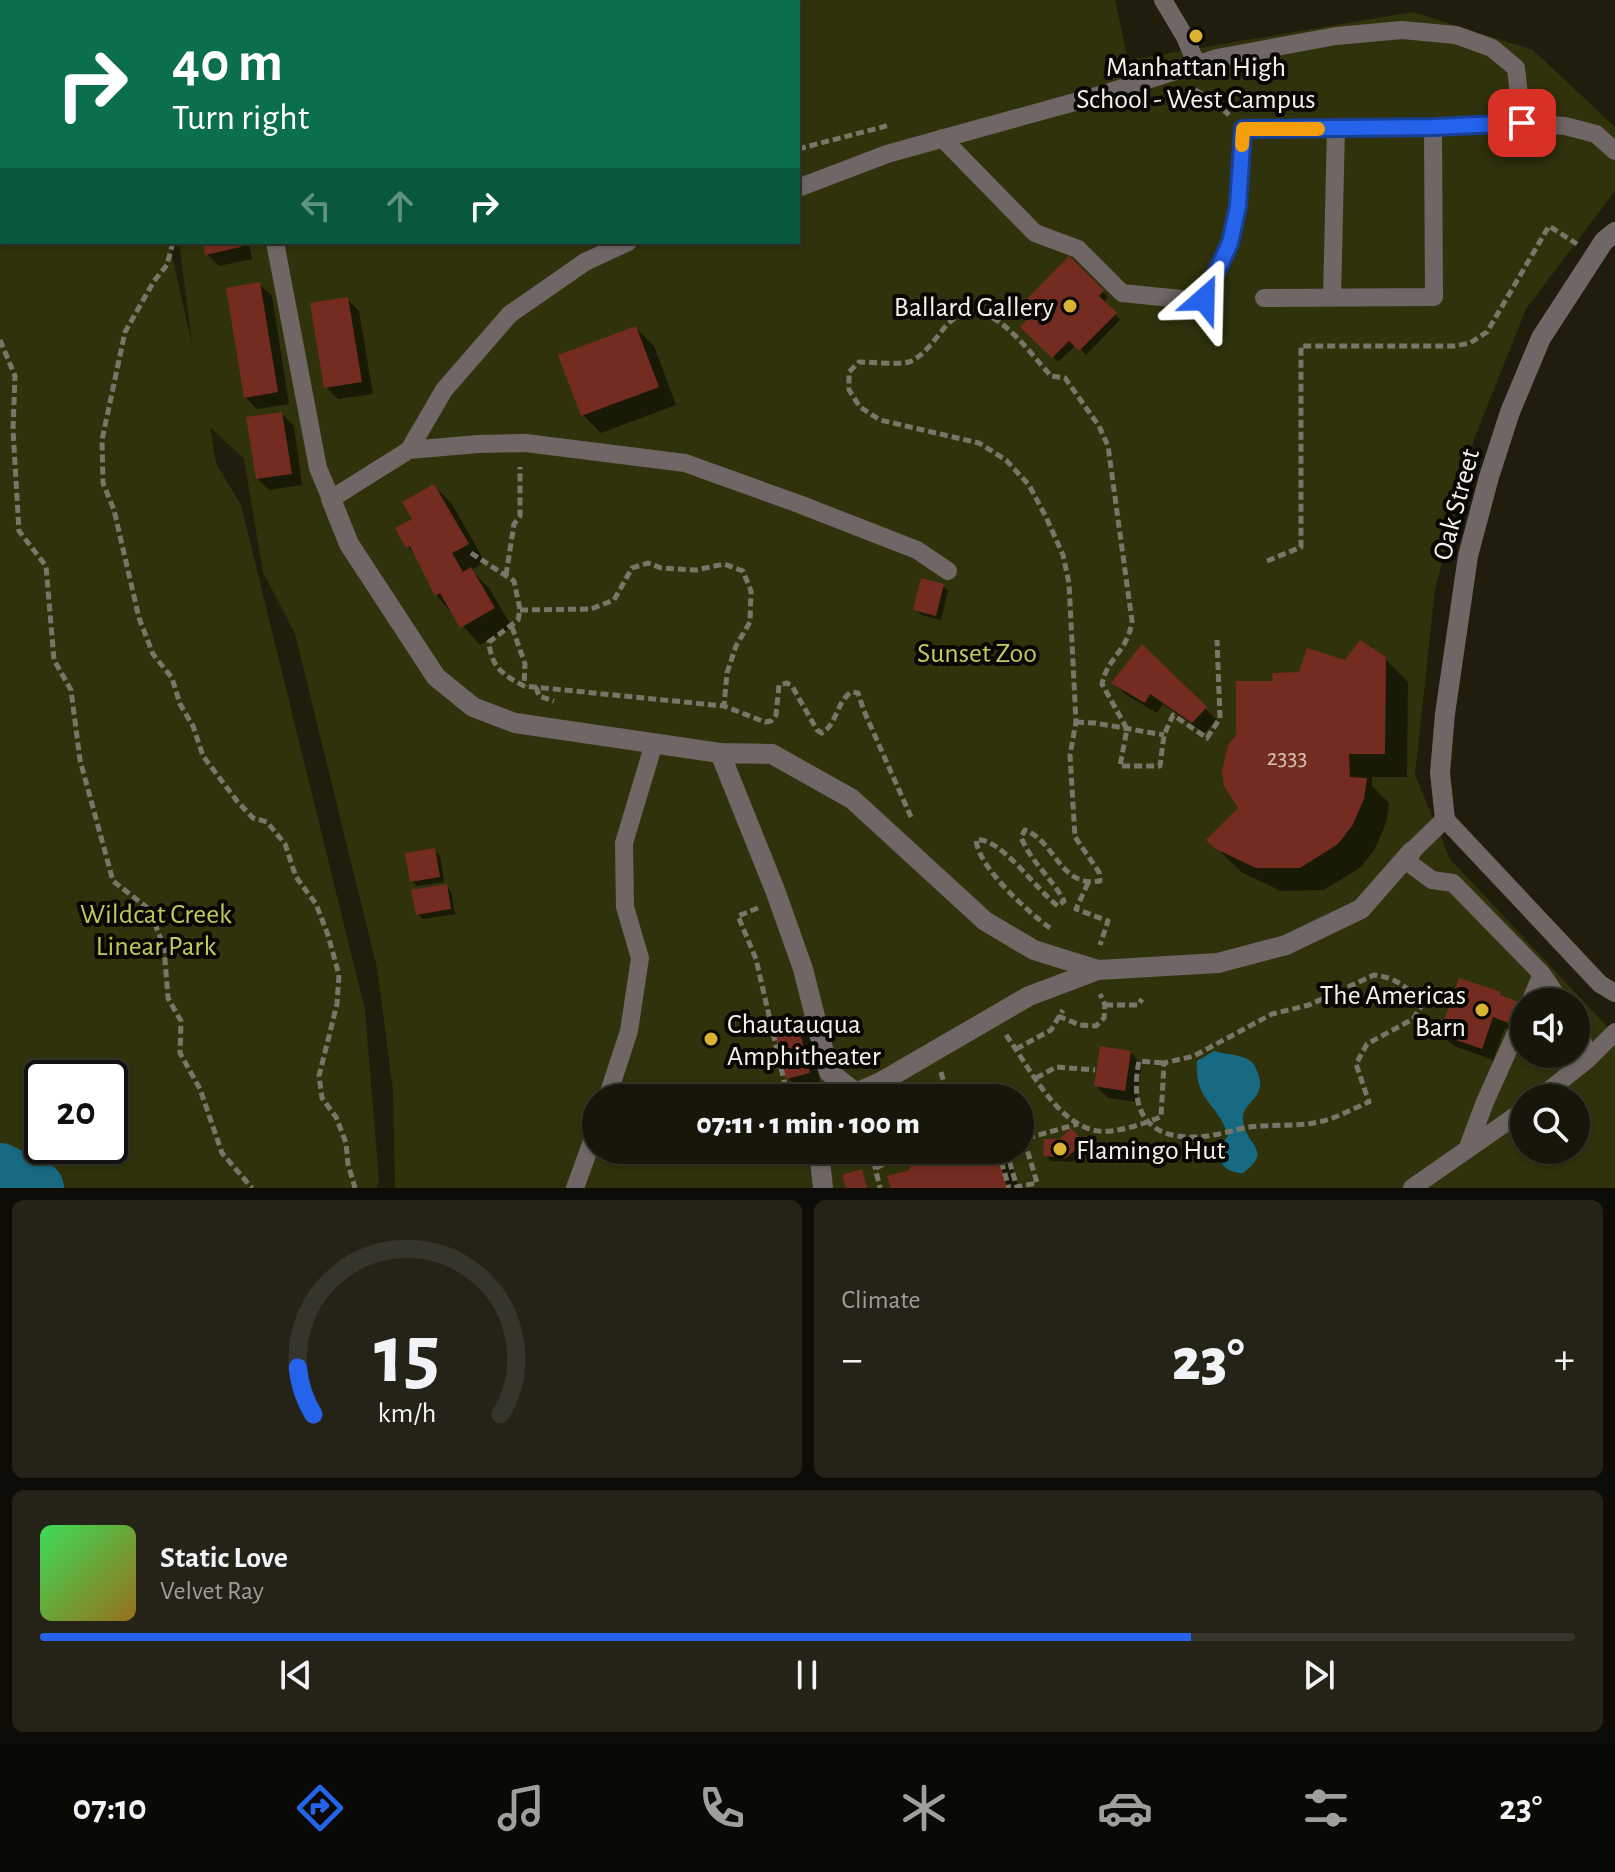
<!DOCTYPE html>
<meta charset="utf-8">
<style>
:root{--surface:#18160a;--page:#252318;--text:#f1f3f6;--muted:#9f9f9c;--line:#36352b;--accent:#2563eb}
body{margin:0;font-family:"Alegreya Sans",sans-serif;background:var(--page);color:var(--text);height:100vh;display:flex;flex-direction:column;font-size:30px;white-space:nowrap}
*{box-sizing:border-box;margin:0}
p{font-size:26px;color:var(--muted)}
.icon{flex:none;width:44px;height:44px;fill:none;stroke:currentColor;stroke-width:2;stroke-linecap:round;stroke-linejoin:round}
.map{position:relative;height:1188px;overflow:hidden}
.panel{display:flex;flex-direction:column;gap:12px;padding:12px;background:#0d0c06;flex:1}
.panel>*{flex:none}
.banner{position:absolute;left:0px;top:0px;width:800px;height:244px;box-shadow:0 2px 6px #0004,0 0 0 2px var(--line);background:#0b6e4f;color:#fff;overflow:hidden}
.buttons{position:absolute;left:1510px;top:988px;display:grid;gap:16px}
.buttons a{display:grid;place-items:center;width:80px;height:80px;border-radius:50%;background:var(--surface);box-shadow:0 2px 6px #0004,0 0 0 2px var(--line);font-size:40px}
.speed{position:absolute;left:24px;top:1060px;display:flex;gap:16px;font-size:40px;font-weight:700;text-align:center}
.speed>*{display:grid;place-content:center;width:104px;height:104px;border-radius:50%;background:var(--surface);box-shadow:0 2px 6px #0004,0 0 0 2px var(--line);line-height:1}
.speed .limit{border:4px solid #111;border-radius:12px;background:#fff;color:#111}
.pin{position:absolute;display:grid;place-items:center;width:68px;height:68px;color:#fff;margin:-34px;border-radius:16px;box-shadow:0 4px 12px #0006}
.me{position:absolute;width:88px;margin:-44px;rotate:25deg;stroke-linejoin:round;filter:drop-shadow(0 0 6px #0008)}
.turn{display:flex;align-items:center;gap:28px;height:168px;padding:0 40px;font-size:36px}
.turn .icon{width:104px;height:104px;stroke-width:2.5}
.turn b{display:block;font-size:56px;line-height:68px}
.lanes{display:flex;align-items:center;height:76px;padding:0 40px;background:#0003;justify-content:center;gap:40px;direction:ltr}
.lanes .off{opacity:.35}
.big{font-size:60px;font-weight:800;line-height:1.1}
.panel .card{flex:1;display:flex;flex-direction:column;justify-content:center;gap:12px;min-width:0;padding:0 28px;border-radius:12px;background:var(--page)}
.panel .dial{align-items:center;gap:0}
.dial svg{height:208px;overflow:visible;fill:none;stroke:var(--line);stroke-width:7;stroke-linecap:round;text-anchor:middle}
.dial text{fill:var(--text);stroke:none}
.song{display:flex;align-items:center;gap:24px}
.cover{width:96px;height:96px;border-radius:12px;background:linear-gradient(135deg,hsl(130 70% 55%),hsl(40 70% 35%))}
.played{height:8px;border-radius:4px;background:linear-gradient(90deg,var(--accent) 75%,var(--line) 75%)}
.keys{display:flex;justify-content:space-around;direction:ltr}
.heat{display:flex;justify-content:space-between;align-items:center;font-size:44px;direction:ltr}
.panel .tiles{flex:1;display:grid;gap:12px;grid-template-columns:1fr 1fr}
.card:last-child{grid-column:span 2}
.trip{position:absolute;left:582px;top:1084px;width:452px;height:80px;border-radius:40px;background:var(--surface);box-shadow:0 2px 6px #0004,0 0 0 2px var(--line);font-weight:800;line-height:80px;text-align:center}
.menu{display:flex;height:128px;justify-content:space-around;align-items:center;background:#0a0904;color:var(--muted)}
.menu .icon{width:56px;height:56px}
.menu .active{color:var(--accent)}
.menu b{font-size:36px;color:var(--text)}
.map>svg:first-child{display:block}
.green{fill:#2f320b;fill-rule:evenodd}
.water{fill:#186982}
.shadow{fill:#0007}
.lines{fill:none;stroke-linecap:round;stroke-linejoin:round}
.river{stroke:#186982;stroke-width:54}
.building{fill:#742c20}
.path{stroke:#797669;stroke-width:5;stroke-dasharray:8 4;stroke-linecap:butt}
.lane{stroke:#6f6665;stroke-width:18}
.street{stroke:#6f6665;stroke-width:20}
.route-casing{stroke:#184099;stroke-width:20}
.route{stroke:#2563eb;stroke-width:14}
.slow{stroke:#f59e0b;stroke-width:14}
.poi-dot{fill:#dcb233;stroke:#080703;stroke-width:3}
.labels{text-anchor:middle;stroke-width:8;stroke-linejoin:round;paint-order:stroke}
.number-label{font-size:24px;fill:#d5c1b7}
.poi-label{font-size:28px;fill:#f5f3e9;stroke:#080703;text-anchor:end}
.street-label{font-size:28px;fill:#f5f3e9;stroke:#080703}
.park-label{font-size:28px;fill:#c2ca5d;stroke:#080703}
</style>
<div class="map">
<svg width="1615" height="1188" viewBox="0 0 1615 1188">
<rect width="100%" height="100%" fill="#201d0d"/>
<path class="green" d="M0,0H160L161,2H2V242H169L192,344L179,242H798V2L336,0H1115L1128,60L1413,12L1533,50L1615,127V191L1526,309L1474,439L1435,589L1415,775L1450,859L1615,1035V1188H395L393,1090L377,968L295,634L263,572L244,459L210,427L216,463L241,505L365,1010L379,1180L377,1188H0ZM1524,1002H1576V1054H1524ZM42,1078H110V1146H42ZM596,1098H1020V1150H596ZM1524,1098H1576V1150H1524Z"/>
<path class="water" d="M1214,1051C1224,1054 1235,1054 1245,1058C1251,1060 1255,1065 1257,1071C1270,1098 1240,1102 1243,1121C1246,1146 1274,1150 1243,1173C1226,1173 1217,1163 1219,1147L1228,1136C1219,1103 1194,1102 1197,1061Z"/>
<path class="shadow" d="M205,242H249L252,259L219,266L207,254Z
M1069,259L1108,297L1103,303L1120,320L1086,355L1076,345L1058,362L1023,327L1038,311Z
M260,285L272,296L289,404L257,409L245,397Z
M347,299L359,311L373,394L338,399L326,387Z
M636,328L654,346L676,405L601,433L583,415Z
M282,414L294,426L302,485L269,490L257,478Z
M434,486L452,504L485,562L471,570L489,588L512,627L480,645L436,595L417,557L408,547L414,519Z
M943,586L948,591L941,620L921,615L916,610Z
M1142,647L1217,720L1204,733L1163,704L1157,713L1125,694L1114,682Z
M1384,658L1408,682L1407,777H1372V786L1389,803L1386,823L1375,849L1361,867L1324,890L1281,891L1241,872L1209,840L1240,809L1275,683L1346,662Z
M434,850L440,856L444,882L417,886L412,881Z
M446,886L451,891L455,914L423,919L418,914Z
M1500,994L1524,1010L1523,1034L1505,1028L1493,1060L1454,1046L1442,1034Z
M797,1022L808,1034L821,1085L800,1090L788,1078Z
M1130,1052L1142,1064L1136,1102L1108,1098L1096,1086Z
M1071,1131L1087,1148L1072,1162L1051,1161L1045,1155Z
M935,1150H1006L1019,1188H893Z"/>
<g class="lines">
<path class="river" d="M0,1170L37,1188"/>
</g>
<path class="building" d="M203,242H240L241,247L205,255Z
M1069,256L1104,290L1099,296L1117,313L1079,351L1069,341L1052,358L1020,327L1035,311L1025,301Z
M260,282L278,392L244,398L226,288Z
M348,297L362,382L324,388L310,303Z
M636,326L659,387L581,416L558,355Z
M282,412L292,474L256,479L246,417Z
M434,484L469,544L452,553L463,572L471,567L495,608L460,628L440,593L435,596L410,546L406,548L395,528L412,519L402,502Z
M921,578L944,584L936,616L913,610Z
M1360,640L1386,657L1385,754H1349L1350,777L1367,778L1364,799L1352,826L1338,844L1300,868H1256L1216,849L1206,840L1238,808L1224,786L1222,771L1228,745L1236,735V681H1273L1272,673L1299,672L1307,648L1345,660Z
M1142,644L1207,707L1192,723L1150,694L1145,703L1111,683Z
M435,848L440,877L410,882L405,853Z
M447,884L451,909L416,915L411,890Z
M1459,978L1501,992L1500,995L1519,1002L1511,1024L1493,1017L1482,1049L1439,1034Z
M797,1020L810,1073L786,1079L773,1026Z
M1100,1046L1131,1051L1125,1091L1094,1086Z
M1071,1128L1084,1142L1066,1158L1043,1156L1044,1139H1060Z
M927,1150H996L1007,1188H891L887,1176L910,1170L906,1156Z
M862,1169L867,1188H846L842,1175Z"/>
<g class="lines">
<path class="path" d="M143,0V2
M1195,90L1214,101L1229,115
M798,149L890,125
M173,242L167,265L154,281L125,332L102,440L103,483L114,510L139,618L153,654L172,678L180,704L193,726L203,756L237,801L253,818L267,822L285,844L296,877L316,904L328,935L339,975L337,1004L319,1076L322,1098L336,1117L346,1143L348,1164L355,1188
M0,340L15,376L13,430L19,531L46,566L54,660L71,690L80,760L113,881L149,909L164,947L168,998L181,1021L180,1053L200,1089L222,1153L252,1188
M471,553L514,581L520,610L518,620L489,642C491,667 503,675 524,686L724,706L765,722L771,721L776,715L779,685L787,683L792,686L817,730L822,733C837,724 836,703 851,692L858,693L864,711L911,817
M1267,561L1301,547V346H1455L1470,343L1487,332L1549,226L1577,244
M506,575L514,524L520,516V467
M520,610L591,609L614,600L632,568L648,563L661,568L696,570L724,564L743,571L751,591L750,622L736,646L727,673L724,706
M512,627L525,664L524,686
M536,687L539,696L554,701
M1076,722L1095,723L1164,735
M1088,883L1076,909L1108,921L1100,945
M758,908L738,916L756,959L788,1098
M1050,928C1028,912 978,867 976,840C1000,836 1037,891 1058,906L1064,901C1052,878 1030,861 1021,837L1025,830C1056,842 1060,888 1100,881L1099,872L1075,837L1070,755L1076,722L1069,583L1063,555L1046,517L1029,485L1006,460L979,443L880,420L860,407L849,390V372L859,362C871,362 899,365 909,362C923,357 935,339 945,327C983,283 1025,348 1051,376L1065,378L1099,426L1108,446L1132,621C1128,651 1107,658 1102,684L1127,729L1120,766H1160L1164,735L1173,715L1207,738L1220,718L1217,640
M1105,1005H1138L1142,999
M1058,1016L1080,1025L1096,1026L1104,1018L1105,1005L1100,994
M1006,1035C1028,1065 1055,1121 1093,1130C1114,1135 1141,1124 1161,1117L1164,1063L1194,1056L1272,1014L1309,1005L1374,975C1395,977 1410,988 1422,1005L1413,1019L1367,1044L1356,1064L1369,1102C1354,1108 1339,1117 1323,1121C1300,1127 1274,1124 1250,1127C1232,1130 1213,1137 1195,1137C1143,1138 1130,1107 1139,1061L1164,1063
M1016,1049L1051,1030L1063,1010
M941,1072L948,1098
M1036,1078L1056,1067L1095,1070
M871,1150L880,1188
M998,1150L1009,1188
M1006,1150L1017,1187L1037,1183L1024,1139L1078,1124
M876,1168L910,1150"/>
<path class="lane" d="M198,0V2
M408,0L410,2
M1163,0L1185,37L1197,65
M599,2L626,0
M713,2V0
M942,138L1035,233L1078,249L1122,293L1181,299
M798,188L887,154L1100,95L1217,58L1336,36L1402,30L1456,35L1492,48L1516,68L1522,123
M275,242L318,468L331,499L409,450L444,390L510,314L585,262L628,242
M1264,298L1434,297L1433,127
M1332,298L1336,128
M1204,299L1230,243L1238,206L1243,129L1433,127L1522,123L1565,126L1596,134L1615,151
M409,450L478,444L526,443L685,463L799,504L917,550L948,571
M1412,851L1445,819L1600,984L1615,993
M1405,860L1432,880L1453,883L1542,974L1561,1002
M1530,1002L1542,974
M1576,1024L1580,1030L1587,1060
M607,1098L629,1031L640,958L625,907L624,843L654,743
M1539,1098L1587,1060L1615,1032
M1467,1150L1485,1102L1524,1015
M575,1188L596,1130
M1412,1188L1524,1110"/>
<path class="street" d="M331,499L349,544L436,677L473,707L515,723L720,753L775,890L803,969L829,1072L856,1093L881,1082L1029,996L1098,970L1218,963L1286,945L1361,909L1412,851
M720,753L772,754L852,799L985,921L1034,950L1098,970
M1445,819L1440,773L1445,714L1468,556L1489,477L1510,412L1541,338L1604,241L1615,232
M819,1150L823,1188"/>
</g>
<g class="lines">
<defs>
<path id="route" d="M1204,299L1230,243L1238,206L1243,129L1433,127L1522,123"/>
</defs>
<use href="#route" class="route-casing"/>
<use href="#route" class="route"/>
<path class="slow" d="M1242,145L1243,129H1318"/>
</g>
<g class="poi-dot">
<circle cx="1196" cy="36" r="8"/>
<circle cx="1070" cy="306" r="8"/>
<circle cx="1482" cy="1010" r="8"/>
<circle cx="711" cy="1039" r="8"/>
<circle cx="1060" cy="1149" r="8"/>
</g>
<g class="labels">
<g class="number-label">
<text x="1287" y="765">2333</text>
</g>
<g class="poi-label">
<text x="1196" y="76" text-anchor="middle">Manhattan High<tspan x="1196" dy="32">School - West Campus</tspan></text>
<text x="1054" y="316">Ballard Gallery</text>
<text x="1466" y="1004">The Americas<tspan x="1466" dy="32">Barn</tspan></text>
<text x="727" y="1033" text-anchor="start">Chautauqua<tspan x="727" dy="32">Amphitheater</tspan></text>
<text x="1076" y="1159" text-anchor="start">Flamingo Hut</text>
</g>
<g class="street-label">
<text transform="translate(1455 504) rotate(-75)" y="10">Oak Street</text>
</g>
<g class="park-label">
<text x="977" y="662">Sunset Zoo</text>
<text x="156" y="923">Wildcat Creek<tspan x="156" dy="32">Linear Park</tspan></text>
</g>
</g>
</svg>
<div class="buttons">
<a><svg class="icon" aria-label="sound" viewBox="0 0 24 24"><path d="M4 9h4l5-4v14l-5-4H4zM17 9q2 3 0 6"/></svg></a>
<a><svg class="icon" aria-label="search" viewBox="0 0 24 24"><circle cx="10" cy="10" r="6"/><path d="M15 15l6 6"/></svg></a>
</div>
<div class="speed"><div class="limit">20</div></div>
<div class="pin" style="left:1522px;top:123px;background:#d93025"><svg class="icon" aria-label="arrive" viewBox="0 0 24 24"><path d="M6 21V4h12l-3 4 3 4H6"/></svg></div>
<svg class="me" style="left:1204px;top:299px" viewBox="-20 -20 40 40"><path d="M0-17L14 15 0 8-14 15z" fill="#2563eb" stroke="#fff" stroke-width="4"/></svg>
<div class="trip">07:11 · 1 min · 100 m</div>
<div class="banner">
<div class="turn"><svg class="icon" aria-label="right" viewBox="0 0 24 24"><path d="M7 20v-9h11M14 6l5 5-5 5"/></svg><div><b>40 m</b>Turn right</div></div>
<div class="lanes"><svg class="icon off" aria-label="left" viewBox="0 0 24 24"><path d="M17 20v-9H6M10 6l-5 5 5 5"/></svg><svg class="icon off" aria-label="ahead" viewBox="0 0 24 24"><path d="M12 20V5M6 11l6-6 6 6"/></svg><svg class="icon" aria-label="right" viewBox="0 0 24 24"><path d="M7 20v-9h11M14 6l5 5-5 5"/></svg></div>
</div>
</div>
<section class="panel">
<div class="tiles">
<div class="card dial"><svg viewBox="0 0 100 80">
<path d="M14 69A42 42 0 1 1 86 69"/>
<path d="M14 69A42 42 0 0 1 8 51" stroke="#2563eb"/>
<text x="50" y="56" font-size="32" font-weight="700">15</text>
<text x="50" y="72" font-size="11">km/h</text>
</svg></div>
<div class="card"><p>Climate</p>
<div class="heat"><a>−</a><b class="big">23°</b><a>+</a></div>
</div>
<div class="card">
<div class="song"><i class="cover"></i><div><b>Static Love</b><p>Velvet Ray</p></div></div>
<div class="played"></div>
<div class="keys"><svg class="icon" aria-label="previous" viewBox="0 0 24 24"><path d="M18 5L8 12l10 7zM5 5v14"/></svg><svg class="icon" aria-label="pause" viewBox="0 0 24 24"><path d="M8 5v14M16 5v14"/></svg><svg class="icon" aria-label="next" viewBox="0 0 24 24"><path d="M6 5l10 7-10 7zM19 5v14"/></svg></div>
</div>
</div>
</section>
<nav class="menu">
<b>07:10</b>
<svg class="icon active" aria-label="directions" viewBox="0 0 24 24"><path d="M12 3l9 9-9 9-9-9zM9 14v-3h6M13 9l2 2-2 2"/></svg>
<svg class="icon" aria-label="music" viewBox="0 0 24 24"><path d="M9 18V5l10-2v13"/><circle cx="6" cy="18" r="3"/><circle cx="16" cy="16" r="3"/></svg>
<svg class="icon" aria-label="phone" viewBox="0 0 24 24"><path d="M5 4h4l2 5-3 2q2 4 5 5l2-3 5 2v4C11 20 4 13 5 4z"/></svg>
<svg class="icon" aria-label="climate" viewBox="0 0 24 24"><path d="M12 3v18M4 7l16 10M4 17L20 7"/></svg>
<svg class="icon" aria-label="car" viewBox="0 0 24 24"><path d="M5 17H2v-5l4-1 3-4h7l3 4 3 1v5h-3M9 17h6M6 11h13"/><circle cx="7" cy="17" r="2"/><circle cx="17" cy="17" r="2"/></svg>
<svg class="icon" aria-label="filters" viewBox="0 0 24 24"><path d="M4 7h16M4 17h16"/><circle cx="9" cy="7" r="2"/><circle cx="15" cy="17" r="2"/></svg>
<b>23°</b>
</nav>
